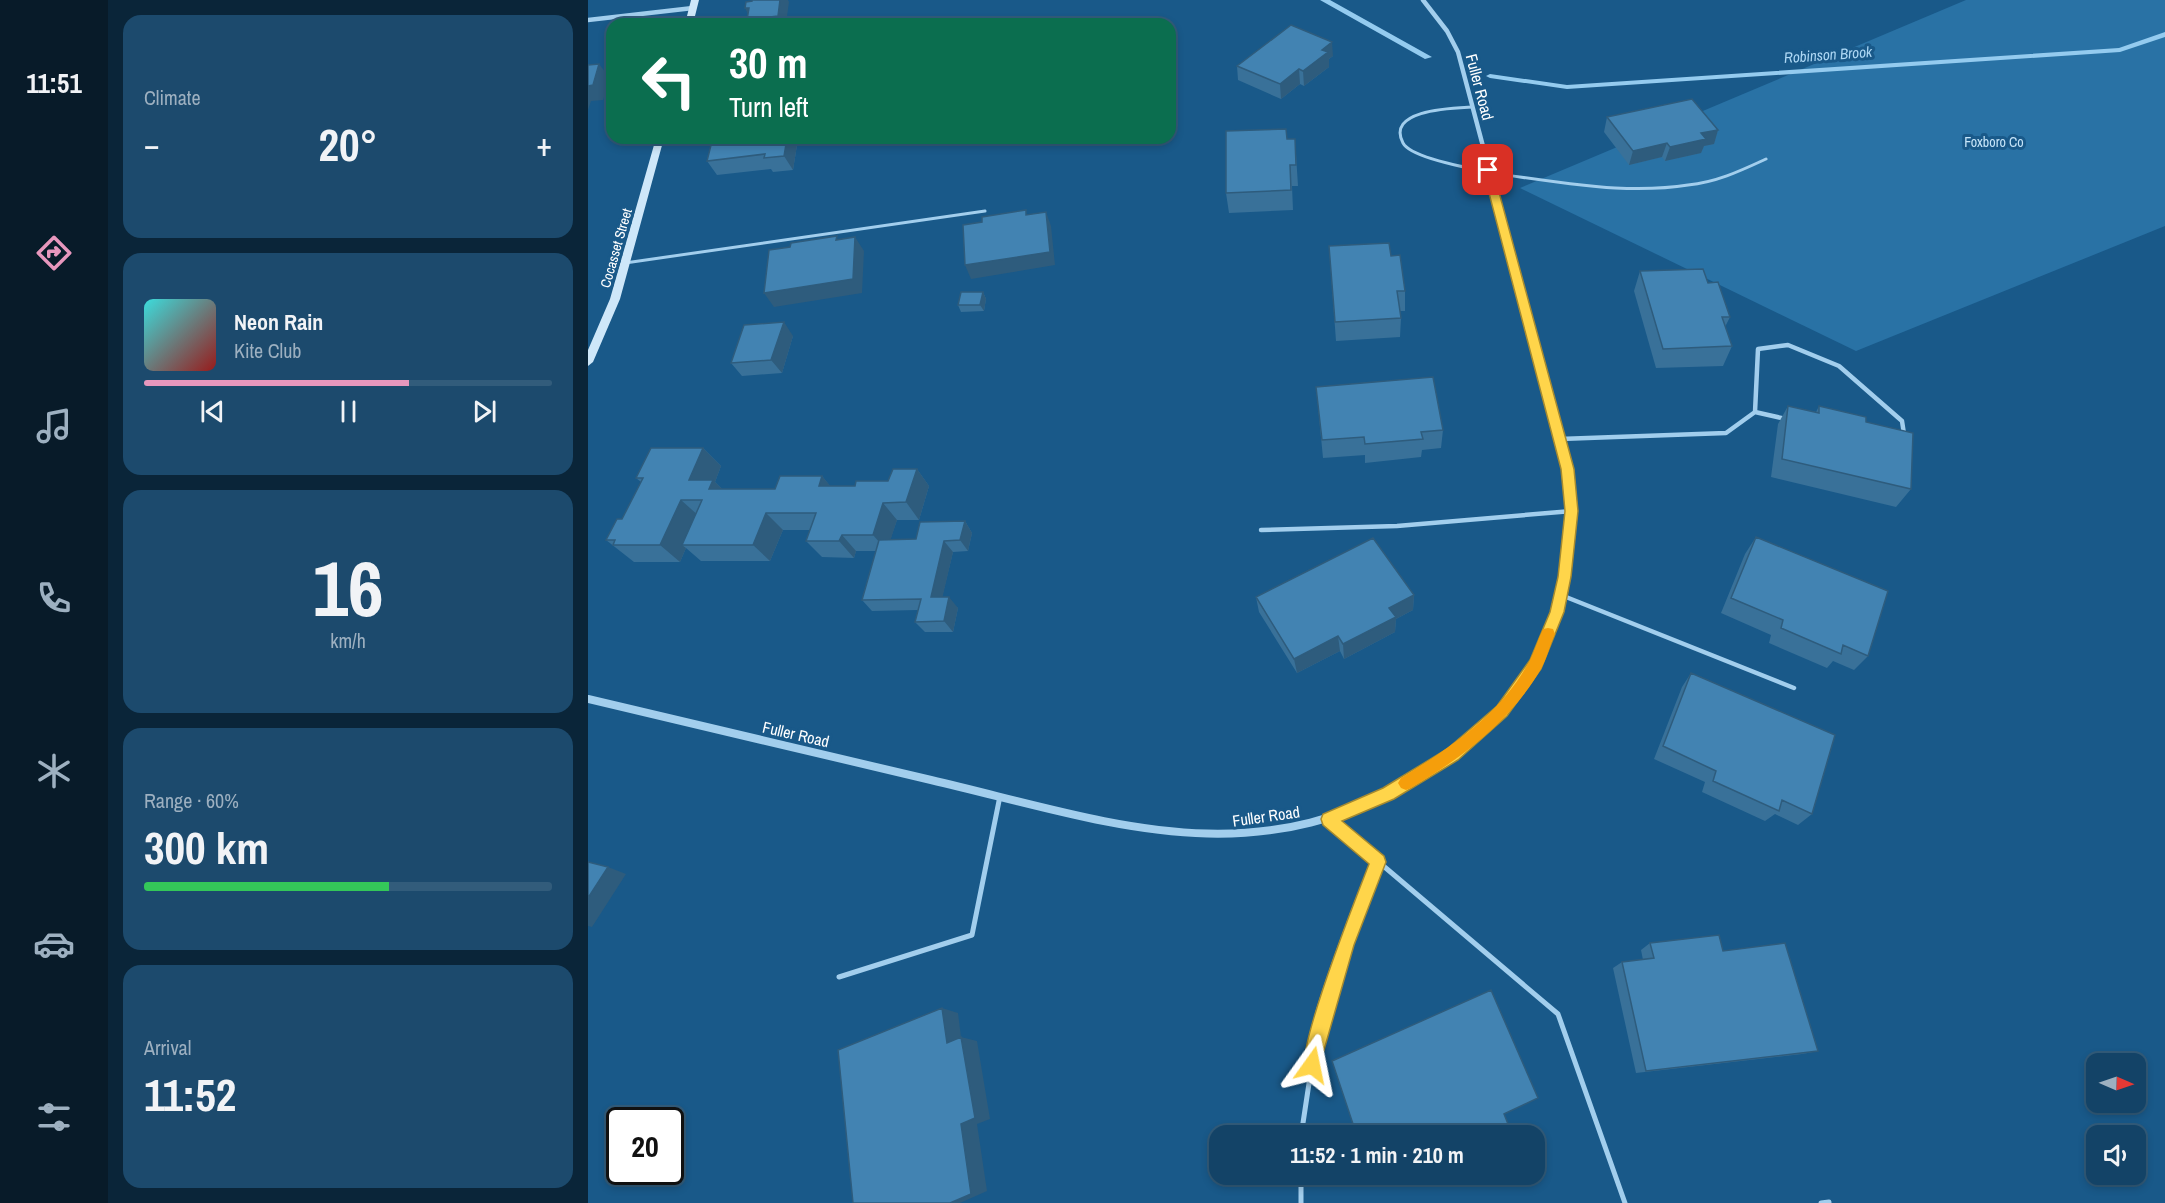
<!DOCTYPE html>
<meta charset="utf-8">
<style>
:root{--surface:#134367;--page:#1c4a6d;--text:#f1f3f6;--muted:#9db0c0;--line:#325c7b;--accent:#e797bd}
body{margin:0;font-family:"Archivo Narrow",sans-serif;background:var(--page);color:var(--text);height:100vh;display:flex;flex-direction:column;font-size:22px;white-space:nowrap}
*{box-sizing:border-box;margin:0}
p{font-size:20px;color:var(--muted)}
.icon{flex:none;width:33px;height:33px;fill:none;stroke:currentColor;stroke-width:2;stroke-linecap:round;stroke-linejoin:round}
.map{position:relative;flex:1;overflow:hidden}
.drawer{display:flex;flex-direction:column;gap:15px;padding:15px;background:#0a2539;width:480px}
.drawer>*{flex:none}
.guide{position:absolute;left:18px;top:18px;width:570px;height:126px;border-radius:18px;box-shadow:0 3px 9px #0003,0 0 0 2px var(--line);background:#0b6e4f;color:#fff;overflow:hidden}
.needle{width:39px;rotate:92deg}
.buttons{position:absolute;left:1498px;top:1053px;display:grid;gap:12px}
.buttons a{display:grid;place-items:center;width:60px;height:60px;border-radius:12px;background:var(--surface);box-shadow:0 3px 9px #0003,0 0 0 2px var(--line);font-size:30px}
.speed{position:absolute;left:18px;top:1107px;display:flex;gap:12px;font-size:30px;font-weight:700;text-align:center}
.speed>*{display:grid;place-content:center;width:78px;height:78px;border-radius:50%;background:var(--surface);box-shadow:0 3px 9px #0003,0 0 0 2px var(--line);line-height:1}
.speed .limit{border:3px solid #111;border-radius:9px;background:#fff;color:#111}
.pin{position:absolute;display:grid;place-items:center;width:51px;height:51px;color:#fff;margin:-26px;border-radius:12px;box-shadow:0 3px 9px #0006}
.me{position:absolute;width:66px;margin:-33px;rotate:12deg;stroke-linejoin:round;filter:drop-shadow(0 0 4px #0008)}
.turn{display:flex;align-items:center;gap:21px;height:126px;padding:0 24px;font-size:27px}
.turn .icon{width:78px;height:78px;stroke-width:2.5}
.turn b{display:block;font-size:42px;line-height:51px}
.big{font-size:45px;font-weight:700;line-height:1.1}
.drawer .card{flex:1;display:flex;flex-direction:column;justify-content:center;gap:9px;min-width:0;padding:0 21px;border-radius:18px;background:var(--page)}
.drawer .dial{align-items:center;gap:0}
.dial b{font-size:78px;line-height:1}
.song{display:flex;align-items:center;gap:18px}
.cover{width:72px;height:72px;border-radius:9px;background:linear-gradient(135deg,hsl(180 70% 55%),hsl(0 70% 35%))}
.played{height:6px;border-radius:3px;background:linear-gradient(90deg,var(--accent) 65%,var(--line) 65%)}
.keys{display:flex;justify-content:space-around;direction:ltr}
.heat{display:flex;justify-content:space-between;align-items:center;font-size:33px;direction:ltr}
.charge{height:9px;border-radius:4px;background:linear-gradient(90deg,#34c759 60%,var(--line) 0)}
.trip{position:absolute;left:621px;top:1125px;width:336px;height:60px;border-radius:18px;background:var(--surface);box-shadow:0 3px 9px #0003,0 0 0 2px var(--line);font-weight:700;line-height:60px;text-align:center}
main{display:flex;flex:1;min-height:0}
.tab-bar{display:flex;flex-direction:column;width:108px;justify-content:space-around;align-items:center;background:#081b29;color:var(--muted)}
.tab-bar .icon{width:42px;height:42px}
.tab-bar .active{color:var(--accent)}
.tab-bar b{font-size:27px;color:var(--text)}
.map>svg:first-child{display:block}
.green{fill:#2972a5}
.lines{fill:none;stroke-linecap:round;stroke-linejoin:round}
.stream{fill:#94cbef;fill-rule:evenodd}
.lane-far2{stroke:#a2ceed;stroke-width:3}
.lane-far1{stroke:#a2ceed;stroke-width:4.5}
.lane{stroke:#a2ceed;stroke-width:5}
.street-far2{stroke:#a2ceed;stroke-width:4.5}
.street-far1{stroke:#a2ceed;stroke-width:5}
.street{stroke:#a2ceed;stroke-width:8}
.secondary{fill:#cee7f9;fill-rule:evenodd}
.wall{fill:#397199}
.shaded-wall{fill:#2e5c7d}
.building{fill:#4283b2;stroke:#2e5c7d;stroke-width:1.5}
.route{fill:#ffd54a;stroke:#a68a30;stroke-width:1.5}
.slow{fill:#f59e0b}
.labels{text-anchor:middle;stroke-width:6;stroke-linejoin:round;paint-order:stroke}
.far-park-label{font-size:14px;fill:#c7e5f9;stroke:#195989}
.far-street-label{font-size:14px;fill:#fff;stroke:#195989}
.far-water-label{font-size:15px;font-style:italic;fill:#add7f4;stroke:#195989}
.street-label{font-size:16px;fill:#fff;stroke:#195989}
</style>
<main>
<nav class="tab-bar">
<b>11:51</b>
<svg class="icon active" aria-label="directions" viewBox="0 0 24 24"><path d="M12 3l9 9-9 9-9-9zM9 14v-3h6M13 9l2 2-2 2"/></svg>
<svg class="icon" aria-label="music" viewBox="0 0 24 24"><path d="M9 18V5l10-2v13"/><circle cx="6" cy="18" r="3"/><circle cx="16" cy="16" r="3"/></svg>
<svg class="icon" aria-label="phone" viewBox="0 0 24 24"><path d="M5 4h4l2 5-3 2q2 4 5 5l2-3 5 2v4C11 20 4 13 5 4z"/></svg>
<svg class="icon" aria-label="climate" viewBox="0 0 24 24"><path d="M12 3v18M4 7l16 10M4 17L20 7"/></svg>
<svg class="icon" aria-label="car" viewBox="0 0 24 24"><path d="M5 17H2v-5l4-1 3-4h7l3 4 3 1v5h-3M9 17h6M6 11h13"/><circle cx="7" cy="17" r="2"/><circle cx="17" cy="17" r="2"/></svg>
<svg class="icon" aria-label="filters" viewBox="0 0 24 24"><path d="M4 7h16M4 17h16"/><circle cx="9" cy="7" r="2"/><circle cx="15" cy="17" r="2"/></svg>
</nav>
<section class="drawer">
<div class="card"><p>Climate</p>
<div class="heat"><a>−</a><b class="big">20°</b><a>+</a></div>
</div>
<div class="card">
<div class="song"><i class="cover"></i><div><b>Neon Rain</b><p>Kite Club</p></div></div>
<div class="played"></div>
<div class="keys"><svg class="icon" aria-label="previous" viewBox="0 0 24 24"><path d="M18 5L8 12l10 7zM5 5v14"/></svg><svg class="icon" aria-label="pause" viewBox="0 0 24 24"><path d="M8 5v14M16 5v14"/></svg><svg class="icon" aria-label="next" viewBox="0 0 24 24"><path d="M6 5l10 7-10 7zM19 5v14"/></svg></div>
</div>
<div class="card dial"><b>16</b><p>km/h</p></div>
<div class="card"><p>Range · 60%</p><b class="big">300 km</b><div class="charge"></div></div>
<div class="card"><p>Arrival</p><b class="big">11:52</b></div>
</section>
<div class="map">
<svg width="1577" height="1203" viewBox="0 0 1577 1203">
<rect width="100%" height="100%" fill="#195989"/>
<path class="green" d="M1378,0H1577V226L1268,351L932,188Z"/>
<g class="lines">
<path class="stream" d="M732,0H742L844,57L837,59Z
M1577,32V37L1532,52L979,89L902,78L898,76L902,74L979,85L1531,48Z"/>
<path class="lane-far2" d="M884,107C867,108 797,109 815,143C828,168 995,186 1027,188C1051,189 1076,189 1100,185C1129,182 1152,171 1178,159
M37,263L397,211"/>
<path class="lane-far1" d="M1167,412L1170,349L1200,345L1251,366L1314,421L1316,434
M972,439L1138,433L1167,412L1198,419
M673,530L809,526L984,511
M973,595L1206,688"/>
<path class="lane" d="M740,819L970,1014L1037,1203
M251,977L384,935L412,796
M713,1136L727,1044L758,945L790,862
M713,1174V1203
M1233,1203L1241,1202"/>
<path class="street-far2" d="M835,0L859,31L870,52L936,301
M0,20L105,8"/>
<path class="street-far1" d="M928,693C943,674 954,652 963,629C1007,515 965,411 936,300"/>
<path class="street" d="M0,699C114,726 229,753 343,780C515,820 663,879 828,777C866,754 902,726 929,692"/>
<path class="secondary" d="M103,0H111L105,24H97Z
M68,138H76L32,299L5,362L0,366V350L22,299Z"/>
</g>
<path class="wall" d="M745,56L741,59V67L716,86L712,84L693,99L650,80L649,66Z
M1019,117L1130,130L1126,144L1116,146L1113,153L1077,161L1074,157L1041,165L1016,132Z
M699,139H707L710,186H704L705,210L641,213L638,193Z
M209,145L205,170L185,172L183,169L129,175L119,161Z
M741,246L803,256L817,291V311H812L813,318L812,337L748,341Z
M1052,271L1120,283L1142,317L1137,327L1144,346L1135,366L1068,368L1046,291Z
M395,292L398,299L396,311L373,312L370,305Z
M205,336L194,373L154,376L143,363Z
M730,406L855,430L853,448L834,450L833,457L777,463V455L735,458Z
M1200,406L1228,412L1231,406L1278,422L1323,489L1308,507L1183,477L1190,424Z
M115,448L133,466L127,482L134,489H187L234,476L242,486H267L300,481L329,469L341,486L331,520H309L302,540L328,539L377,521L384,533L380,551L365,552L354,597L370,608L365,632H337L327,622L330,610L284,611L274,600L288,551H268L266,558L234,557L218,541L222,530H195L182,561H113L98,548L92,562H46L18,540L34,519L53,482L48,478Z
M1168,537L1280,656L1266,670L1245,661L1239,668L1181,643L1183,635L1133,613L1157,554Z
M826,595L825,610L808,619L807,632L756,659L752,651L709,673L671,612L668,597Z
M1103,673L1224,814L1210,825L1187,814L1177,821L1114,792L1117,782L1066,759L1094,687Z
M1062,943L1135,951L1230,1051L1214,1054L1048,1073L1025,968L1034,962L1055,960L1053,950Z"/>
<path class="shaded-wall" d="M192,0H200L201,2L198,24H162L159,20H163L157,8Z
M744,42L745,56L741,59V67L716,86L715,71L734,50Z
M11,64L22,78L15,100L3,101L0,110V86Z
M711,69L712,84L693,99L692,84Z
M1130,130L1126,144L1116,146L1113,153L1077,161L1082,147L1113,133Z
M199,138H205L209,145L205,170L196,156Z
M1079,143L1074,157L1041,165L1045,151Z
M458,212L463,226L467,265L383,279L377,265Z
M267,237L276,251L274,293L186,307L176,293Z
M395,292L398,299L396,311L392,305Z
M196,322L205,336L194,373L183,360Z
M115,448L133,466L127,482L143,498L101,480Z
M329,469L341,486L331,520L318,502Z
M234,476L249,494L231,486Z
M93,500L112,517L94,545L98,548L92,562L72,545Z
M295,503L309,520L299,551L285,535Z
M178,513L195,530L182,561L165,545Z
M377,521L384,533L380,551L372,540Z
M254,535L268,551L266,558L251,541Z
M356,541L365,552L352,608L343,597Z
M826,595L825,610L808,619L807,632L756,659L755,644L801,608Z
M361,597L370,608L365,632L356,621Z
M750,636L752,651L709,673L706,659Z
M20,867L38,874L4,927L0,926V898Z
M354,1008L370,1013L373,1037L389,1041L402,1119L389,1124L399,1191L372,1203H362Z"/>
<path class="building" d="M164,0H192L190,16L159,20L161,8H157L158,2L164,1Z
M703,25L744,42L734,50L740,52L715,71L711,69L692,84L649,66Z
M11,64L5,85L0,86V65Z
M1104,99L1130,130L1113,133L1118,139L1082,147L1079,143L1045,151L1019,117Z
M698,129L699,139H707L708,165H702L703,190L638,193V131Z
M150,138H199L196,156L176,158L177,154L119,161L123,145L149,142Z
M438,210V215L458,212L462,252L377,265L375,225L394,222V217Z
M249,236L248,240L267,237L265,279L176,293L181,250L202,247L203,243Z
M801,243L803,256L812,255L817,291H809L813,318L747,322L741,246Z
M1115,269L1120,283L1130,282L1142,317H1134L1144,346L1075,349L1052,271Z
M373,292H395L392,305H370Z
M196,322L183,360L143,363L156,325Z
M845,377L855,430L833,432L835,439L777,444L776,437L734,440L728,387Z
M1200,406L1231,413V406L1278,417V422L1325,433L1323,489L1194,459Z
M63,448H115L101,480H125L121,489H187L192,476H234L231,486H267L268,481H300L305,469H329L318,502L295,503L285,535H254L251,541H218L228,513H178L165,545H94L114,500H93L72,545H25L27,540H18L29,519H34L55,478H48Z
M377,521L372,540L356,541L343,597H361L356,621L327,622L333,599L274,600L291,540L328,539L332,522Z
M1168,537L1300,591L1280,656L1255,645L1253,654L1193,628L1195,620L1143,598Z
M785,538L826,595L801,608L808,617L755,644L750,636L706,659L668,597Z
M1103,673L1247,735L1224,814L1194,800L1191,811L1125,781L1128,771L1075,746Z
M0,862L20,867L0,898Z
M1131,935L1135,951L1197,943L1230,1051L1058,1071L1034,962L1066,958L1062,943Z
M903,990L950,1098L916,1114L922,1129L908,1136H769L744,1061Z
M354,1008L359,1043L373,1037L387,1118L373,1124L383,1194L362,1203H265L250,1050Z
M783,1174H790L784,1178Z"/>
<path class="route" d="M896,167L905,170L986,469L990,511L983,577L976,612L953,669L919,716L870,760L806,799L754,821L796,856L798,862L766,945L730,1071L724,1074L717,1071C708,1048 769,895 781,864L735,825L733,819L735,814L795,788L859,749L909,706L942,660L962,612L970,577L977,511L973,469L895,170Z"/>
<path class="slow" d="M960,628L965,629L967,634C962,645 959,658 953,669C922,722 875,757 823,788L818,790L813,788L810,783L813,778C863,747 914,713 942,660C947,650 950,639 955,629Z"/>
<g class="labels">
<g class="far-park-label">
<text x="1406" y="147">Foxboro Co</text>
</g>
<g class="far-street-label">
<text transform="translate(28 248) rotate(-74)" y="5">Cocasset Street</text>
</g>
<g class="far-water-label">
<text transform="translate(1240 55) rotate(-4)" y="5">Robinson Brook</text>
</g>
<g class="street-label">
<text transform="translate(892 87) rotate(75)" y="6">Fuller Road</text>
<text transform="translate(208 734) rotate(13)" y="6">Fuller Road</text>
<text transform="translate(678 816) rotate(-8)" y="6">Fuller Road</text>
</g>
</g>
</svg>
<div class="buttons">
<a><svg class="needle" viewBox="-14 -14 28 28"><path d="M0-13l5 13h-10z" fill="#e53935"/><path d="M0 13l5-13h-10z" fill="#9db0c0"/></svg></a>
<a><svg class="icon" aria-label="sound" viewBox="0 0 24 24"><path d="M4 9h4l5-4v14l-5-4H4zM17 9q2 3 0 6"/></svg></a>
</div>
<div class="speed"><div class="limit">20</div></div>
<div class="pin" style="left:900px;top:170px;background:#d93025"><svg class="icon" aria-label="arrive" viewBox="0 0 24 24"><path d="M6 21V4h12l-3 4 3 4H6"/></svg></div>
<svg class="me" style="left:724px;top:1065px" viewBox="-20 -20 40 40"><path d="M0-17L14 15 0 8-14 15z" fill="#ffd54a" stroke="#fff" stroke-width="4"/></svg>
<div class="trip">11:52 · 1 min · 210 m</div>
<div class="guide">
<div class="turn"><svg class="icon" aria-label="left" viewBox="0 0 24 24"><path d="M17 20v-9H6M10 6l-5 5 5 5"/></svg><div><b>30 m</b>Turn left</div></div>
</div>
</div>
</main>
